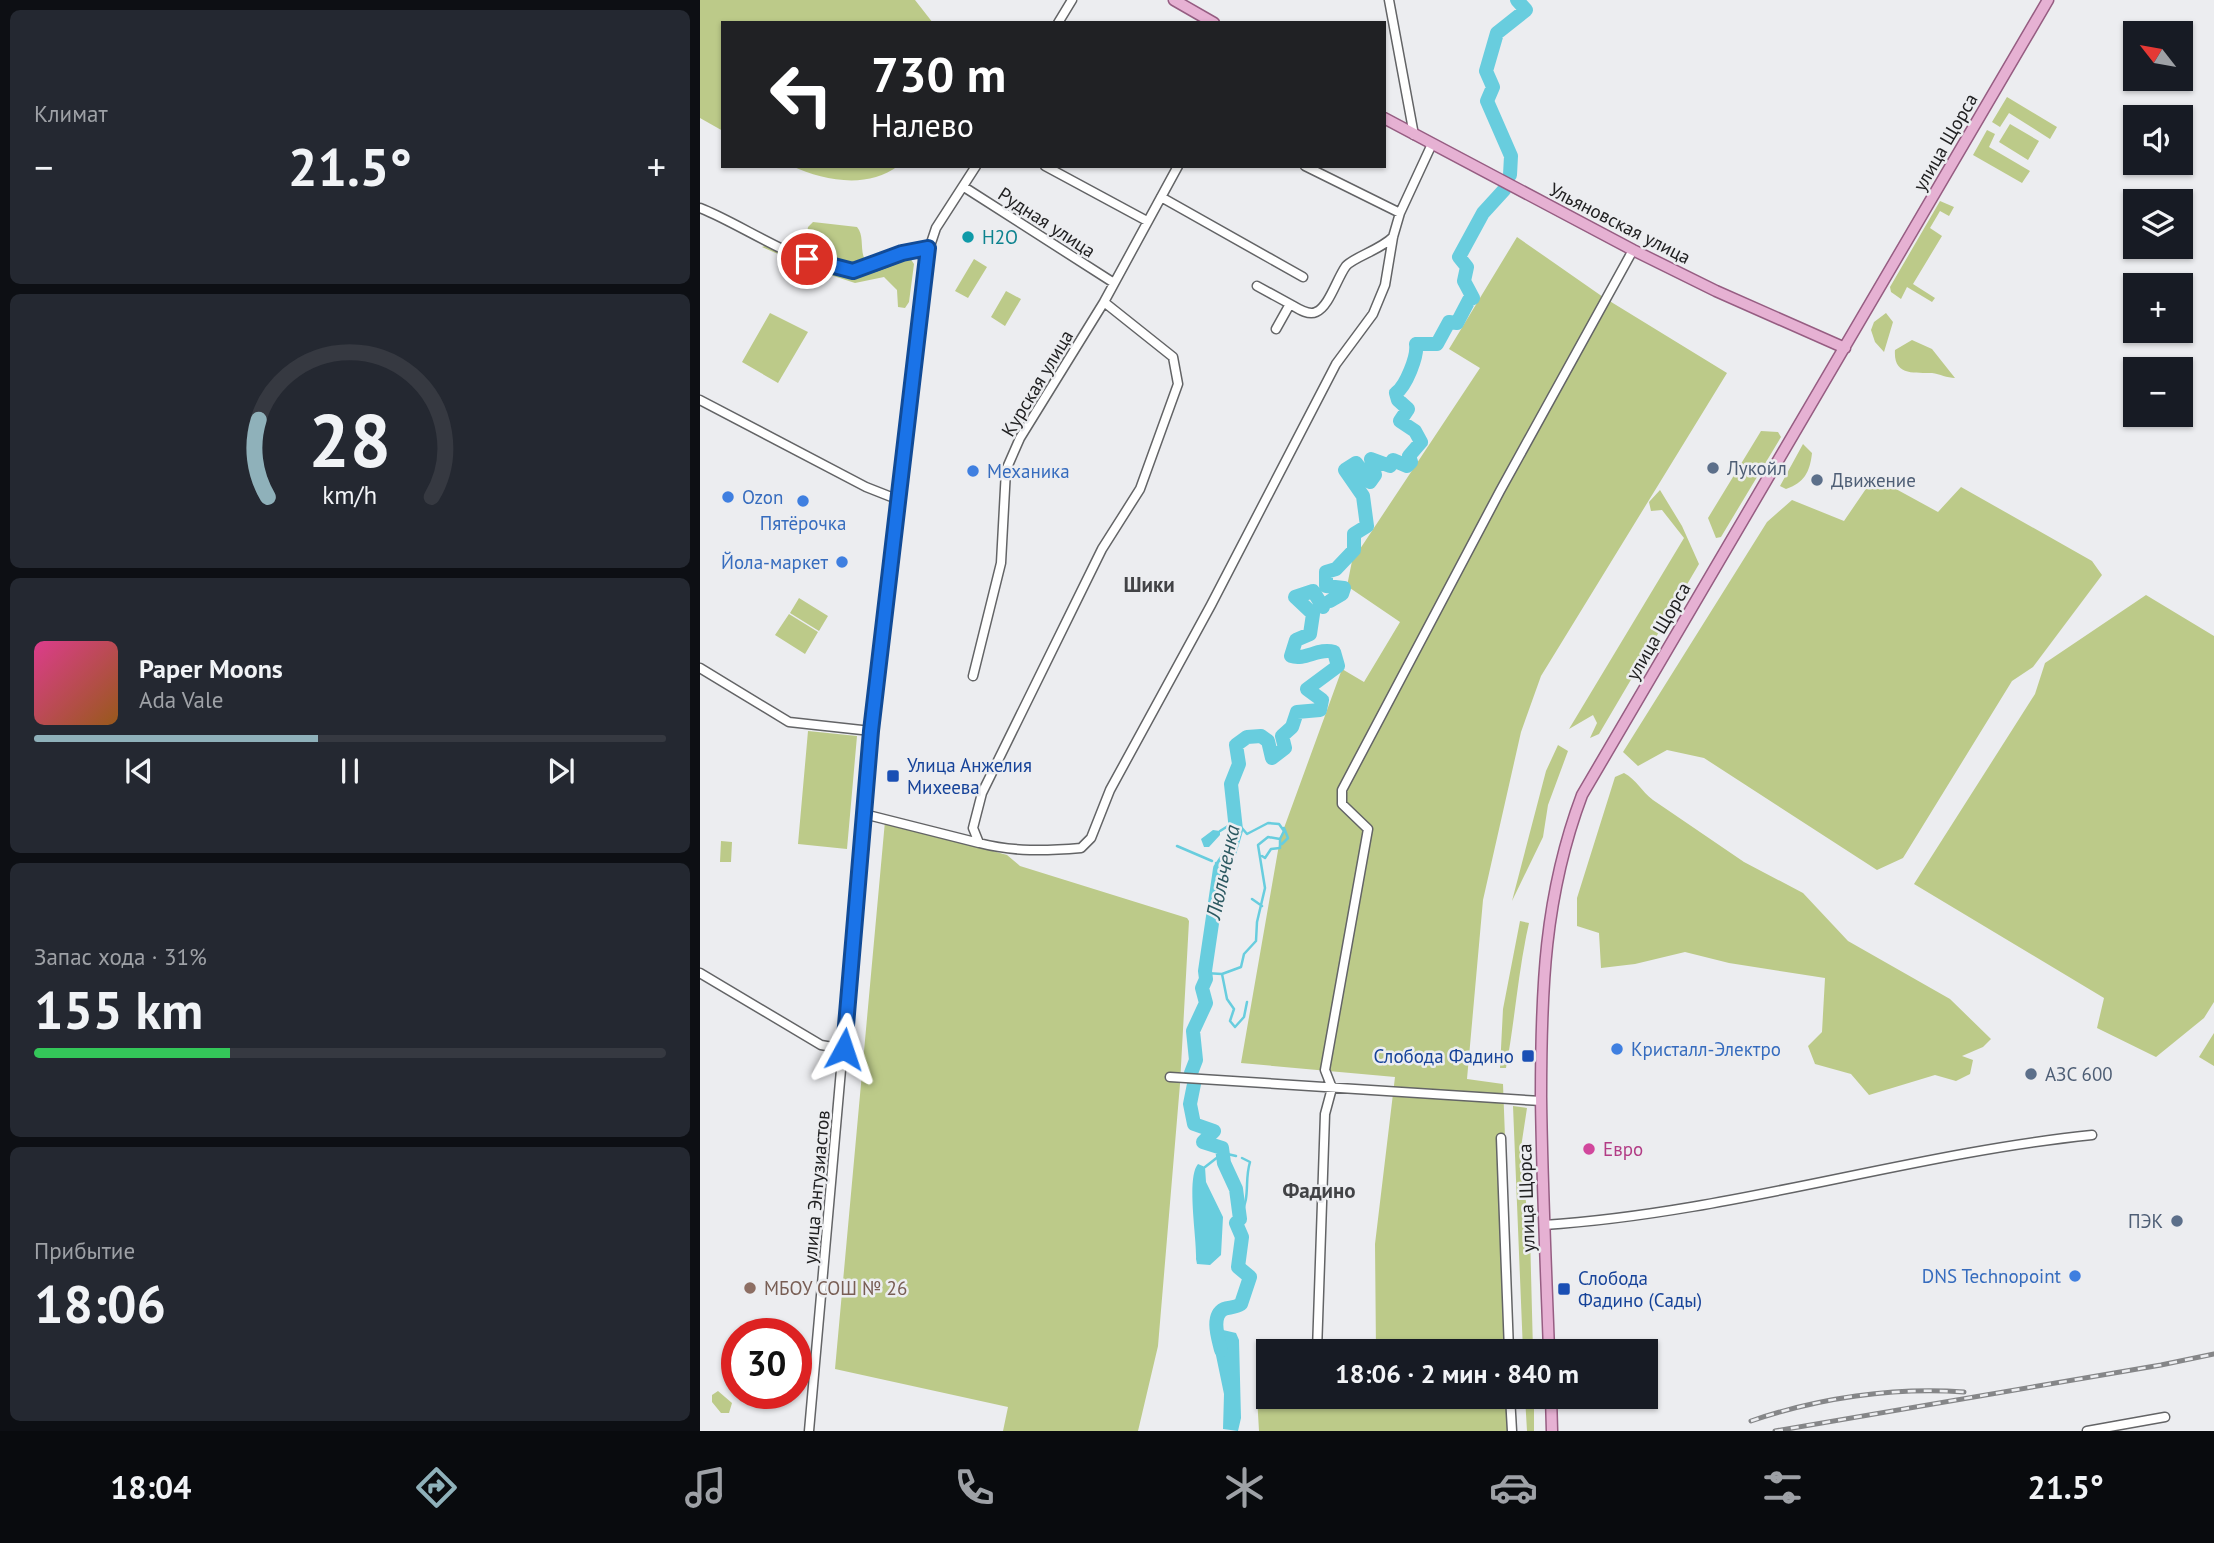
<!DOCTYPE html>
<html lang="ru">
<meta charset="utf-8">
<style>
:root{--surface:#171b24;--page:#242831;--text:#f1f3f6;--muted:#9ea1a6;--line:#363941;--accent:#8fb1ba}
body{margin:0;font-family:"PT Sans",sans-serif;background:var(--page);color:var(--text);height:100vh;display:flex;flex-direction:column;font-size:26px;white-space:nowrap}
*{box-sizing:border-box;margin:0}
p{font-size:23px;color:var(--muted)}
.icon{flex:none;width:38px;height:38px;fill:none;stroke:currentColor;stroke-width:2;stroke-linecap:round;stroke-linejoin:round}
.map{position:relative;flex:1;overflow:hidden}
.side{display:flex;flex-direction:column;gap:10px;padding:10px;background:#0d0f14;width:700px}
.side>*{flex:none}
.hud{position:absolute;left:21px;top:21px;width:665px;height:147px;border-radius:0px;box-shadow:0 2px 5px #0004;background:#202124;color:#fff;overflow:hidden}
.needle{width:46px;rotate:301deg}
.fabs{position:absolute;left:1423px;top:21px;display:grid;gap:14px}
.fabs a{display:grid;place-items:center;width:70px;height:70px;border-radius:0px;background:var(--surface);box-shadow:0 2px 5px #0004;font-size:35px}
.speed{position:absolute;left:21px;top:1318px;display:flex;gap:14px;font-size:35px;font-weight:700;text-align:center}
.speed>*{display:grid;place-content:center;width:91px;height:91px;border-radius:50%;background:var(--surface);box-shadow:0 2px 5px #0004;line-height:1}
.speed .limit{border:10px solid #d22;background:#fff;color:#111}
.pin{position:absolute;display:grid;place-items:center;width:60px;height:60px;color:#fff;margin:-30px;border:4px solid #fff;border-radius:50%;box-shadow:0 2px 7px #0007}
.me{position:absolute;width:77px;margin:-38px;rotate:5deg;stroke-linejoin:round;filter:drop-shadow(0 0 5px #0008)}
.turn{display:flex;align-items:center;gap:24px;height:147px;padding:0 35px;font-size:32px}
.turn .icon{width:91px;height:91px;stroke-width:2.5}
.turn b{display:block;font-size:49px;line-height:60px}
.big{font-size:52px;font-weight:700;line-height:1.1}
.side .widget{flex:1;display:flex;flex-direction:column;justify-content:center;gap:10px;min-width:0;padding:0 24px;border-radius:10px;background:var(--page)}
.side .dial{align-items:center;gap:0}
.dial svg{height:182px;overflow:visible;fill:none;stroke:var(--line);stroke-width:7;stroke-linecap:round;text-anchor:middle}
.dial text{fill:var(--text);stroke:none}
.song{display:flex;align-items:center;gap:21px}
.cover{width:84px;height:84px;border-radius:10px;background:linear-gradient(135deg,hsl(330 70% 55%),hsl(30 70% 35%))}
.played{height:7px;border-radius:4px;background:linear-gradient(90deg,var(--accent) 45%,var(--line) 45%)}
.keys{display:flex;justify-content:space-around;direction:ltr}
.heat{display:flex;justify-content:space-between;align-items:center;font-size:38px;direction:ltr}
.charge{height:10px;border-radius:5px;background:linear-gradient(90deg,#34c759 31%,var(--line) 0)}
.trip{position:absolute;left:556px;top:1339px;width:402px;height:70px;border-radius:0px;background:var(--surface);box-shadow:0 2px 5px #0004;font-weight:700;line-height:70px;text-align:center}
.tabs{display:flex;height:112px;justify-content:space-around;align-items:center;background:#090b0e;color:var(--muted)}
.tabs .icon{width:49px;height:49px}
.tabs .on{color:var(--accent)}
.tabs b{font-size:32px;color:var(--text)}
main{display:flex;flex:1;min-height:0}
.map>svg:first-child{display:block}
.green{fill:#bcca89}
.water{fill:#68cdde}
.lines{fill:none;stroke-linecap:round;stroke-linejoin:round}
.stream{stroke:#68cdde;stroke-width:2.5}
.river{stroke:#68cdde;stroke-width:14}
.minor-casing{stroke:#636466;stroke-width:11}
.major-casing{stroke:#965d82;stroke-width:13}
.minor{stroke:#fff;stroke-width:8}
.major{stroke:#e6b1d3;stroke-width:10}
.rail-casing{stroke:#858688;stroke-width:5}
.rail{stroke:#ecedf0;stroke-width:2.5;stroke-dasharray:8;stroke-linecap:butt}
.route-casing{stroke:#114b97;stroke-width:18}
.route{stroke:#1a73e8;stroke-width:12}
.culture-dot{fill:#0f9aa8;stroke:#ecedf0;stroke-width:2.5}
.service-dot{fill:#5c6f8a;stroke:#ecedf0;stroke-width:2.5}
.shop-dot{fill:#3f7fe0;stroke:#ecedf0;stroke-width:2.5}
.transit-dot{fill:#1a4fb4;stroke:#ecedf0;stroke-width:2.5}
.hotel-dot{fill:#d1479c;stroke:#ecedf0;stroke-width:2.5}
.education-dot{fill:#8d6e63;stroke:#ecedf0;stroke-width:2.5}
.labels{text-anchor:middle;stroke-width:5;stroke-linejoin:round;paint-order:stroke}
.street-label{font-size:19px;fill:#212122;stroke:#ecedf0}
.culture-label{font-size:19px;fill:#0d838f;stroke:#ecedf0;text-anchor:start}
.service-label{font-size:19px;fill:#4e5e75;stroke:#ecedf0;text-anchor:start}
.shop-label{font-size:19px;fill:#366cbe;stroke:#ecedf0;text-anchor:start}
.transit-label{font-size:19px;fill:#164399;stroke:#ecedf0;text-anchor:start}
.hotel-label{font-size:19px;fill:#b23c85;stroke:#ecedf0;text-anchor:start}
.education-label{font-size:19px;fill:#785e54;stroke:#ecedf0;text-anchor:start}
.neighbourhood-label{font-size:21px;font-weight:bold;fill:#424346;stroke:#ecedf0}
.water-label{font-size:21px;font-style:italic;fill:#2b5860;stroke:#ecedf0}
</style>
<main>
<section class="side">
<div class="widget"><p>Климат</p>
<div class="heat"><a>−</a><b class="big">21.5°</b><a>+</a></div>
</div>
<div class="widget dial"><svg viewBox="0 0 100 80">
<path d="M14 69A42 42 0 1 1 86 69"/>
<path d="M14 69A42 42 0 0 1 10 35" stroke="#8fb1ba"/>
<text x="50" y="56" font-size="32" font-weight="700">28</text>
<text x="50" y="72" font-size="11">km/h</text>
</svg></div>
<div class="widget">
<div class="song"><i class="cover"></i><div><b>Paper Moons</b><p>Ada Vale</p></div></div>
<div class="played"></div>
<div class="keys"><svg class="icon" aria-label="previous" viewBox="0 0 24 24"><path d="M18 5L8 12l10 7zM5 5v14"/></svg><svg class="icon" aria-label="pause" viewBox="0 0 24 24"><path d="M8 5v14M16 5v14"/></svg><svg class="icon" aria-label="next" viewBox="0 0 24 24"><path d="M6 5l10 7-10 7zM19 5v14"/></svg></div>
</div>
<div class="widget"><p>Запас хода · 31%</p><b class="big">155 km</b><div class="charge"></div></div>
<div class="widget"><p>Прибытие</p><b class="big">18:06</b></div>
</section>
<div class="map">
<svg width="1514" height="1431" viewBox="0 0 1514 1431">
<rect width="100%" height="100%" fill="#ecedf0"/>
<path class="green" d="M0,0H215L233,23H23V131L0,118Z
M1307,97L1357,127L1350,139L1309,113L1300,127L1292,122Z
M1310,124L1339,141L1328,160L1299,142Z
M1287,130L1295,134L1289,147L1330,171L1322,183L1273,155Z
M92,166H198C168,189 124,181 92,166Z
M1240,201L1254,207L1249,216L1240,211L1230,228L1242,236L1213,284L1235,298L1232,302L1207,287L1201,299L1191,292L1190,287Z
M113,222L157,227C165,236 159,251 166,262C149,274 121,264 104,254L108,227Z
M817,237L903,297L1027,373L841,676L821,732L783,900L767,1079L803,1084L813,1351H676L675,1244L695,1077L541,1063L580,839L642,669L664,682L700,622L647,586L652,561L780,368L749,349Z
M65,246C94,259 132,283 164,274C179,270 194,254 210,258L214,264L209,302L205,308L198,307L197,290L184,277L155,283L112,269L62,247Z
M274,259L287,267L268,298L255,291Z
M306,291L321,299L305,326L291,317Z
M70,313L108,332L78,383L42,362Z
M1186,313L1193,322L1184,352L1175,342L1171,330L1174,322Z
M1212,340L1232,349L1255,378C1247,378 1240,374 1232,373C1216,372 1193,377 1195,350Z
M1061,431L1078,432L1081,437L1021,537L1016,538L1008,518Z
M1103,444L1112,453C1110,472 1104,483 1086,489L1080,486Z
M1174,477L1238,512L1261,487L1392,561L1402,575L1333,667L1312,681L1203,858L1177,870L1004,758L967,750L938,766L923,752L1067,522L1092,500L1144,521Z
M960,490L982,526L999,564L899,734L890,738L897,723L893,715L869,729L984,538L962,510L951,511L949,502Z
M1446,595L1514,636V1002L1504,1018L1456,1057L1397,1028L1404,998L1214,884L1335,694L1345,663Z
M99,598L128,616L119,631L90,613Z
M89,614L118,632L105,654L75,635Z
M108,731L157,736L147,849L98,844Z
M858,745L868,751L848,805L843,837L812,901L846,771Z
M924,773C937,780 941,791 953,800L1044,862L1103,893L1148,941L1250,999L1291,1039L1283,1047L1262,1056L1273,1060L1270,1074L1256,1081L1235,1075L1169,1095L1151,1074L1115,1064L1108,1046L1122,1032L1125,978L1029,963L985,952L935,964L901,968L899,933L877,926V898L915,777Z
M185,821L307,855L320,866L487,918L489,921L480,1084L458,1346L438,1431H303L308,1407L135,1369Z
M21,841L32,842L31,862H20Z
M820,921L829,923C818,971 815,1020 806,1068H800L803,1009Z
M1514,1033V1066L1499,1057Z
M813,1106L827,1108L820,1154L830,1234L833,1351H823Z
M569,1378V1396L815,1397L817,1431H559L556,1379Z
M18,1391L32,1403L29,1413H21L12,1402V1395Z
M825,1397H834V1431H827Z"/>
<path class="water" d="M513,830L520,831V835L509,847H504L501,839Z
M498,1164L505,1167L506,1182L523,1217L521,1255L510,1265L497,1264L496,1259C497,1238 486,1178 498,1164Z
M523,1330L536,1333L539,1340L541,1418L538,1431L523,1429L524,1394L513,1341L515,1333Z"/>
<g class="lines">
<path class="stream" d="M520,831L536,821L547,834L568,823L579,824L584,831L580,839L568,837L558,845L565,888L557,922L556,941L544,954L541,967L522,974
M582,844L588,838L584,828
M477,846L512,861
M562,856L565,858L571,849L580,848V839
M516,863L521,867
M552,899L562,906
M505,973L522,974L527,999L534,1009L530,1021L535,1027L544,1017L547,1002
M505,1167L523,1153L536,1156
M540,1217C551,1195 544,1182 550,1162L542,1158"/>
<path class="river" d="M810,175L811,156L787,101L793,87L786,71L797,33L826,10L817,0
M630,601L642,594L644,588L626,586V572L636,569L654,550V534L667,526L663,496L645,470L656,463L670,482L675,475L671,459L690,466L693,460L707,466L711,462L709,456L721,442L715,431L700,421L708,409L698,400L696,393C706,386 718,356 716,344H737L749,322L757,323L769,300L773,298L764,281L767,267L759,257L783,213L804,190
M491,1073L496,1060L493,1031L506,1003L502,988L506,979L505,971L520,869L528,857L536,830L531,784L539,764L536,745L547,737L561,736L568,741L572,758L585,748L582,736L592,727L597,712L620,710L622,700L607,689L638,666L634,652C619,647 605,661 591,656L596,640L610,634L613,614L595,597L613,591L623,607
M494,1084L490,1104L494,1124L514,1131L503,1142L522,1148L524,1163L536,1189L540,1219L536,1223L542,1237L538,1267L550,1277L541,1304C535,1308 529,1307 524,1309C510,1316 519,1340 521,1350"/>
<defs>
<path id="minor" d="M689,0L714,135
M358,23L372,0
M345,166L447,221
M605,166L700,213
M264,187L414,283
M461,197L603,277
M0,208C40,223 116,276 156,271C180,268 203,252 228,248
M557,286L590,304
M404,302L473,357L478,384L440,489L402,549L282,793L273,828L279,843C314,852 346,851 381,848L391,838L410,790L511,605L636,364L673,314L685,285L693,237L700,213L732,144
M576,329L590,304C597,308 608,316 616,312C629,307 637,278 646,266C654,257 680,250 693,237
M0,400L166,487L199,500
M0,668L89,722L171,731
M273,676L301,563L306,470L320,438L404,302L478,166
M164,814L279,843
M0,973L121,1045L144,1049
M470,1077L841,1101
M801,1138L809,1351
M844,1225C1029,1213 1208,1154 1392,1135
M617,1351L625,1114L632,1088L625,1070L668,829L642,804V790L800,491L933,250
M810,1396L812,1431
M109,1431L171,731L225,261L236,228L276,166
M1387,1431L1465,1417"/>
<path id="major" d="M474,0L514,23
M684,118L933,250L1016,291L1145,348
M849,1351C846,1266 842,1182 841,1097C841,990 844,896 882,795L1348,0
M851,1396L852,1431"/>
</defs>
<use href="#minor" class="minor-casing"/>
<use href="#major" class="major-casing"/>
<use href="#minor" class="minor"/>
<use href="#major" class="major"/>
<defs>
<path id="rail" d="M1051,1421C1118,1398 1193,1387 1264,1392
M1075,1431L1461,1365L1514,1354"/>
</defs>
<use href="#rail" class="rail-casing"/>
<use href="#rail" class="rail"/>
</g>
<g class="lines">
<defs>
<path id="route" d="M107,259L153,271L202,253L228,248L171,731L144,1049"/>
</defs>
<use href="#route" class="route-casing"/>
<use href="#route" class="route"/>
</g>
<circle class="culture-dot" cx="268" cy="237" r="7"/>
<g class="service-dot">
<circle cx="1013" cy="468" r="7"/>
<circle cx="1117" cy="480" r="7"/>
<circle cx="1331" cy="1074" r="7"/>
<circle cx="1477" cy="1221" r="7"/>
</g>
<g class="shop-dot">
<circle cx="273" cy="471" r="7"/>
<circle cx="28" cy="497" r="7"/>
<circle cx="103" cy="501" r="7"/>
<circle cx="142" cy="562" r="7"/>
<circle cx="917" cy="1049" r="7"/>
<circle cx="1375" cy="1276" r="7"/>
</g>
<g class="transit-dot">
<rect x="186" y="769" width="14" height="14" rx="3.5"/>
<rect x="821" y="1049" width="14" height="14" rx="3.5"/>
<rect x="857" y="1282" width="14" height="14" rx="3.5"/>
</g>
<circle class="hotel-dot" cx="889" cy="1149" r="7"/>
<circle class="education-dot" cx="50" cy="1288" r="7"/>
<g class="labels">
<g class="street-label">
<text transform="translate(1245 142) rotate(-60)" y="7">улица Щорса</text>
<text transform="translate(347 222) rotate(33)" y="7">Рудная улица</text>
<text transform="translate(920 223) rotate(27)" y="7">Ульяновская улица</text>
<text transform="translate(337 383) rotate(-59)" y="7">Курская улица</text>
<text transform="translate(958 631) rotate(-60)" y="7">улица Щорса</text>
<text transform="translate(116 1187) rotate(-85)" y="7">улица Энтузиастов</text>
<text transform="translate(826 1198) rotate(-92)" y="7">улица Щорса</text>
</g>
<g class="culture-label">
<text x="282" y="244">H2O</text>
</g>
<g class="service-label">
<text x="1027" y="475">Лукойл</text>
<text x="1131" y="487">Движение</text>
<text x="1345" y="1081">АЗС 600</text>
<text x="1463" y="1228" text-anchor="end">ПЭК</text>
</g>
<g class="shop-label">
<text x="287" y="478">Механика</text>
<text x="42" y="504">Ozon</text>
<text x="103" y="530" text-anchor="middle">Пятёрочка</text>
<text x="128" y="569" text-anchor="end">Йола-маркет</text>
<text x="931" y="1056">Кристалл-Электро</text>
<text x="1361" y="1283" text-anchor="end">DNS Technopoint</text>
</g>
<g class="transit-label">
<text x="207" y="772">Улица Анжелия<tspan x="207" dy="22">Михеева</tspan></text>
<text x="814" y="1063" text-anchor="end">Слобода Фадино</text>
<text x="878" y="1285">Слобода<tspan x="878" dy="22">Фадино (Сады)</tspan></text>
</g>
<g class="hotel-label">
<text x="903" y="1156">Евро</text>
</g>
<g class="education-label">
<text x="64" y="1295">МБОУ СОШ № 26</text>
</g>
<g class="neighbourhood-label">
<text x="449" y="592">Шики</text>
<text x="619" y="1198">Фадино</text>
</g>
<g class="water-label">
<text transform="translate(523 872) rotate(-78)" y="7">Люльченка</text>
</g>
</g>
</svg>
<div class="fabs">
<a><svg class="needle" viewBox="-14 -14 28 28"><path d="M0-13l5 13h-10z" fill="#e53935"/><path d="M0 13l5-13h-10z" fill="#9ea1a6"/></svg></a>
<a><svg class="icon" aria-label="sound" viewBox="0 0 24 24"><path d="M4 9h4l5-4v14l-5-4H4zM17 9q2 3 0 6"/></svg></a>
<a><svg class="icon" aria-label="layers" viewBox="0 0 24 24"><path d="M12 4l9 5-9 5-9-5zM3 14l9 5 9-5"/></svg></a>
<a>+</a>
<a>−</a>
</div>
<div class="speed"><div class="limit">30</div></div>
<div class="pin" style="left:107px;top:259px;background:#d93025"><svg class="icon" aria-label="arrive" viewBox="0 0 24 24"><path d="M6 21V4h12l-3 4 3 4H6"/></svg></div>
<svg class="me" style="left:144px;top:1049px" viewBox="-20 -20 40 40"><path d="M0-17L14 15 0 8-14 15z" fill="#1a73e8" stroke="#fff" stroke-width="4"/></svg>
<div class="trip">18:06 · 2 мин · 840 m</div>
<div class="hud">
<div class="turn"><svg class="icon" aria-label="left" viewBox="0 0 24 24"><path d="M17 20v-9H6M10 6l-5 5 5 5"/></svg><div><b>730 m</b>Налево</div></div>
</div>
</div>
</main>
<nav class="tabs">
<b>18:04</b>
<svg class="icon on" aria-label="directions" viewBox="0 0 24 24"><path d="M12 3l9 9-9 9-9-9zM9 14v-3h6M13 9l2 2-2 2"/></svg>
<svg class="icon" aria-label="music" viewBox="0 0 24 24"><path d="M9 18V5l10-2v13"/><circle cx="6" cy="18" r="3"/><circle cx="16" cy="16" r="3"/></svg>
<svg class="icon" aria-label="phone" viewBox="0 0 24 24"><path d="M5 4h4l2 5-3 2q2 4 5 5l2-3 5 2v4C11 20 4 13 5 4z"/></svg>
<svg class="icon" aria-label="climate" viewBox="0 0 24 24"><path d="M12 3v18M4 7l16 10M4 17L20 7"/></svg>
<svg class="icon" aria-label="car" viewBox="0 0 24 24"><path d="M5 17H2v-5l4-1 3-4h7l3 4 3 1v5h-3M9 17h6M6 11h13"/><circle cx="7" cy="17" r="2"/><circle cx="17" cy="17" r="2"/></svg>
<svg class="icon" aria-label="filters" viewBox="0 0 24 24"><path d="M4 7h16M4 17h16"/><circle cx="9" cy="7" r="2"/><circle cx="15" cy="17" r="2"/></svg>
<b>21.5°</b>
</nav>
